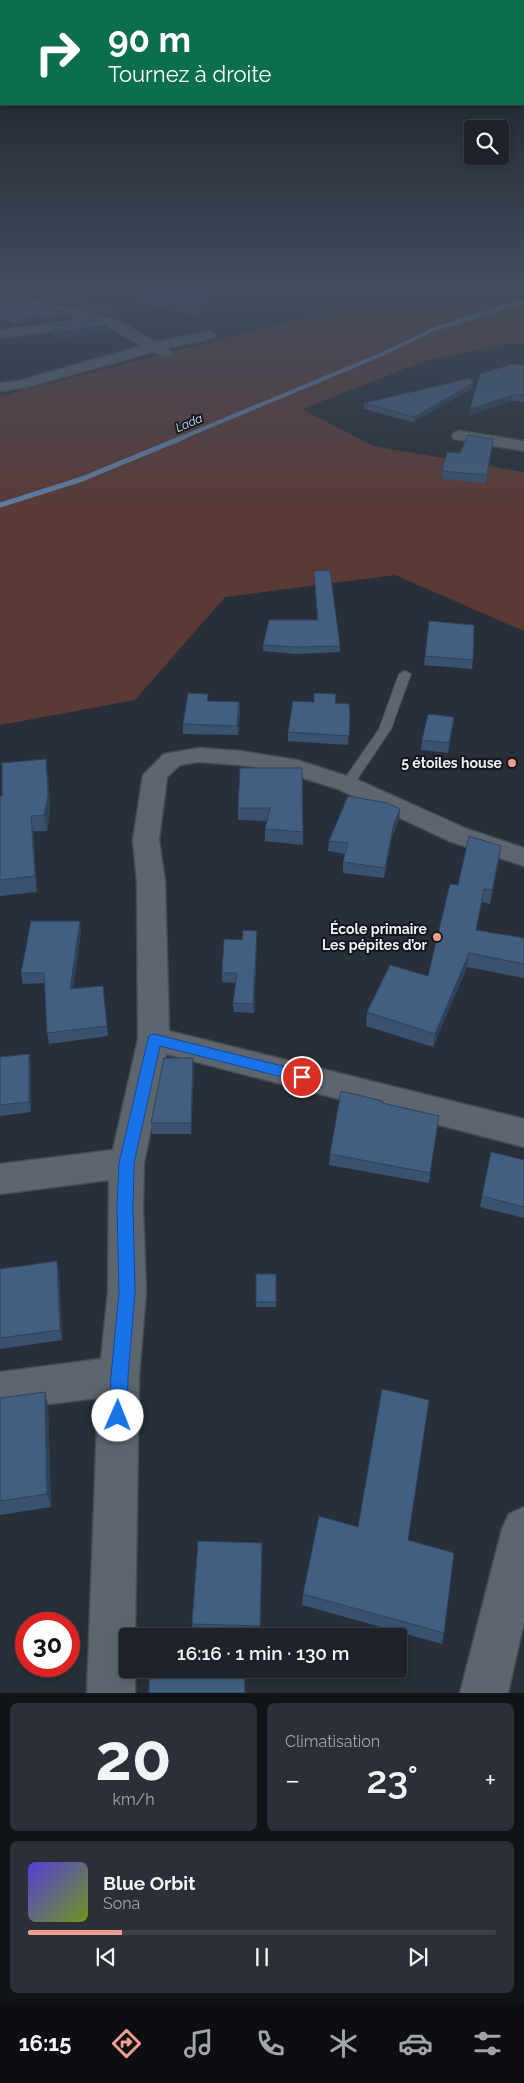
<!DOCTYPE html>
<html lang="fr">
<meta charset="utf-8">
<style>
:root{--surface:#1e232a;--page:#2b2f36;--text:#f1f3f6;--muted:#a1a4a8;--line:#3c4047;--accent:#f59c91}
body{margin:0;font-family:Raleway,sans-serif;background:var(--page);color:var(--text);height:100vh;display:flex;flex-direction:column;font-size:19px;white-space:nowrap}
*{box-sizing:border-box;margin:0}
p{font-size:16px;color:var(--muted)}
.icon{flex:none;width:28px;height:28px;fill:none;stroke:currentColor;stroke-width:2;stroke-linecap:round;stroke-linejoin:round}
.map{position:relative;height:1693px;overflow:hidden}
.sheet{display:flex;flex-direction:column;gap:10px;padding:10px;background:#101317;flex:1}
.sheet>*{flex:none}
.banner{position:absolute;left:0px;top:0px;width:525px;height:105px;box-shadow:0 2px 8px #0003,0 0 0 1px var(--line);background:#0b6e4f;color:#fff;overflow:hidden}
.controls{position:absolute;left:464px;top:120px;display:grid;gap:10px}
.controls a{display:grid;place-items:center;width:45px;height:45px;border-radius:5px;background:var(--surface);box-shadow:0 2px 8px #0003,0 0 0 1px var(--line);font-size:25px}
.speed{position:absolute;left:15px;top:1612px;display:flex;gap:10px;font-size:25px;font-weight:700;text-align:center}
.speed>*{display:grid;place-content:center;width:65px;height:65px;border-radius:50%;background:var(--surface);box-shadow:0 2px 8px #0003,0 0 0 1px var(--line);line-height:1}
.speed .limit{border:8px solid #d22;background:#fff;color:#111}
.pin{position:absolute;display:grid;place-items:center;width:42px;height:42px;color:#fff;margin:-21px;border:2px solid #fff;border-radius:50%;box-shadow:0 1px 5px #0007}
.me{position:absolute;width:55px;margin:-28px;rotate:1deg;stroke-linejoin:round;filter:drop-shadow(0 0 4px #0008)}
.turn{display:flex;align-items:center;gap:18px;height:105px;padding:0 25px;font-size:22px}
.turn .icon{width:65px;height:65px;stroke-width:2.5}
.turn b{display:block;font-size:35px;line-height:42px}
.big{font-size:38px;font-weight:600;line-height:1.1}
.sheet .tile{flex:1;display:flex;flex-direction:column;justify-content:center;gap:8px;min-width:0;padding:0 18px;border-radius:8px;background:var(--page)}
.sheet .dial{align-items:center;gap:0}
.dial b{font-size:65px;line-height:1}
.song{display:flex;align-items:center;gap:15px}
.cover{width:60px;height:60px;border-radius:8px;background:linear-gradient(135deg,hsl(250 70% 55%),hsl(80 70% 35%))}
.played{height:5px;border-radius:2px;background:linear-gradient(90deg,var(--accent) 20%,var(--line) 20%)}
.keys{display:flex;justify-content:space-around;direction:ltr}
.heat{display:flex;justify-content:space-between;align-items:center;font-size:28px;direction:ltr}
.sheet .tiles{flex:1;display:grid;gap:10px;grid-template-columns:1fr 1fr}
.tile:last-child{grid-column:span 2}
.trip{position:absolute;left:119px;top:1628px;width:288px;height:50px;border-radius:5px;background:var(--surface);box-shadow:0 2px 8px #0003,0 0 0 1px var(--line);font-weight:600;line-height:50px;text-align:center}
.tabs{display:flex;height:80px;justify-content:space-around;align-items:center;background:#0c0e11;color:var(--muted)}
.tabs .icon{width:35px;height:35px}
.tabs .active{color:var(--accent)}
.tabs b{font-size:22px;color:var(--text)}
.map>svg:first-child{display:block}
.green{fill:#5b3a36}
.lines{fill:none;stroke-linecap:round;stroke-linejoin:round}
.stream-far1{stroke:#607ea2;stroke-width:4}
.stream{stroke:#607ea2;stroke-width:5}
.service-casing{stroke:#454b53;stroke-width:2}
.minor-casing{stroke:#454b53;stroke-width:3}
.service{fill:#5d656f;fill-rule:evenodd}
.minor{fill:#5d656f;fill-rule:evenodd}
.wall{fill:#39526f}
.shaded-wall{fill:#2e425a}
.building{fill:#425f81;stroke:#2e425a}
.route{fill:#1a73e8;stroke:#114b97}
.poi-dot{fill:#f59c91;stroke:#14171b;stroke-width:2}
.labels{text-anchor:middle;stroke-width:4;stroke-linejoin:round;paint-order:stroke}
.far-water-label{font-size:12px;font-style:italic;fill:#d1e4fb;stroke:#14171b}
.poi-label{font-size:14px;font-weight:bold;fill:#ecf1f7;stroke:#14171b;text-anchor:end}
</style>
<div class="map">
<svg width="524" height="1693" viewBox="0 0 524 1693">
<rect width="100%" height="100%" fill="#282f38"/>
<path class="green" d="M379,284H524V344L511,343L425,361L302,409L373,446L524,472V631L395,575L225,597L135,700L0,725V396L334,310Z"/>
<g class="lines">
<path class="stream-far1" d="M181,438L385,353L432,330L524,301"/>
<path class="stream" d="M0,505L82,479L184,437"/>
<defs>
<path id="service" d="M405,671L411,674L391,729L352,787H342L341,784L379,729L399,674Z"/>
<path id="minor" d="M0,292L117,320L156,342L209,331L216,335L214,338L167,348L172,353L170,356L165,357L153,352L24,388L0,391V383L18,381L142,346L107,326L92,322L91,326L86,327L0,338V330L82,320L0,300Z
M460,431L524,441V451L454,439L452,436L454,433Z
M199,748L240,751L297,760L356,779L467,829L524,848V866L449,841L338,789L284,772L240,765L199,762L180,765L167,777L159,840L165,882L169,1031L524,1119V1147L166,1054L144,1163L143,1208L146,1292L139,1376L135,1636H128V1669H135V1693H87L98,1398L0,1410V1372L101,1359L108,1292L109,1180L0,1194V1164L113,1150L138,1039L137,882L133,840L143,775L164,754Z
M524,1507V1622L508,1693H460L502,1529L509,1514Z"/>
</defs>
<use href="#service" class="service-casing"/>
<use href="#minor" class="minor-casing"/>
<use href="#service" class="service"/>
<use href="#minor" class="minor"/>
</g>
<path class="wall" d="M0,284L60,286V292L59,293L122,308L123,313L113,317L0,291Z
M140,284H220L198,316L125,300V294Z
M0,297L72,319L42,323L39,320L17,325L0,318Z
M107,325L108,332L58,339L52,333V326Z
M524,365V402L512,401L470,415V409Z
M473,388L413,422L364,409V403Z
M493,439L486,483L442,479V471L460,453Z
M314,571L340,646V652L295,654L263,651V645L317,620Z
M429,621L473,660L472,669L424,665Z
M208,694V701L239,702L240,711L238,735L183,734V724Z
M335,703L350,716L348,745L288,741V732Z
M454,717L448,753L421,750L422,740Z
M302,768L303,845L265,841V829L267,821L238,820V808Z
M48,774L50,810L47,831H33L37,892L0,896V796H2Z
M400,809L399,820L392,837L384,878L343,873V862L345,854L328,851L329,841Z
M499,860L490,904L482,902L476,930L524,938V978L467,967L433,1047L366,1026L367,1012L428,976L458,885Z
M81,932L73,989L103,986L108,1036L49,1044L47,1033L45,983L23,984L21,973Z
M257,940L254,1013L234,1012L233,1003L236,983L222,982V973Z
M0,1057L31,1064V1112L0,1116Z
M194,1068L191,1134H152L151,1123Z
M382,1103L439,1116L429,1183L329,1165L330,1154Z
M491,1152L524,1160V1218L480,1207Z
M0,1269L59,1271L62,1340L0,1349Z
M256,1274H276V1307H256Z
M0,1398L48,1406L51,1507L0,1515Z
M358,1527L408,1540L444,1633L442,1644L302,1605L303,1594Z
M262,1543L260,1634L193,1633L192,1624Z"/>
<path class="shaded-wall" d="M217,284H220L198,316V311Z
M60,286V292L54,297V292Z
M122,308L123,313L113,317L112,312Z
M38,314L39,320L17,325V320Z
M71,314L72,319L42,323V318Z
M107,325L108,332L58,339L57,332Z
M473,383V388L413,422L414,417Z
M512,395V401L470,415V409Z
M239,702L240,711L238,735L237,726Z
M454,717L453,727L448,753L449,743Z
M46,759L48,774L50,810L47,831L44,815Z
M400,809L399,820L392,837L384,878L385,868L393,827Z
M31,816L33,831L37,892L35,876Z
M501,846L499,860L490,904L492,890Z
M484,889L482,902L474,943L476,930Z
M80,921L81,932L71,1000L70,989Z
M257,931V940L254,1013L253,1004Z
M469,953L467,967L433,1047L435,1034Z
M29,1054L31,1064V1112L29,1102Z
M193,1058L194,1068L191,1134V1123Z
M57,1261L59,1271L62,1340L60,1330Z
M45,1392L48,1406L51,1507L47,1494Z"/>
<path class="building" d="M0,284H34L60,286L54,292L122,308L112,312L0,286Z
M140,284H217L198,311L125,294Z
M0,297L71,314L42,318L38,314L17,320L0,312Z
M93,317L101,320L107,325L57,332L52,326L91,321Z
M512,364L524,365V395H512L470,409L480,374Z
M471,378L473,383L414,417L364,403Z
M468,435L493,439L487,475L442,471L447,452L460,453Z
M330,570L340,646L295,647L263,645L269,620H318L314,571Z
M429,621L474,625L473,660L425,656Z
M188,693L208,694L207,701L239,702L237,726L183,724Z
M314,693L336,694L335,703L349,704L350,716L349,736L288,732L293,701L314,702Z
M428,714L454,717L449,743L422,740Z
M46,759L48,795L44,815L31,816L35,876L0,880V796H2V763Z
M240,768H302L303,832L265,829L270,808H238Z
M348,796L387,803L400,809L393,827L385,868L343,862L348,843L329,841Z
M469,836L501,846L492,890L484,889L476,930L524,938V964L469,953L435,1034L367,1012L390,965L428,976L450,884L458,885Z
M31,921H80L70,989L103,986L107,1026L47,1033L44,973H21Z
M243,930L257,931L253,1004L233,1003L237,973H222L224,939L242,940Z
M29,1054V1102L0,1105V1057Z
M164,1058H193L191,1123H151Z
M341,1091L383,1101L382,1103L439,1116L430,1173L330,1154Z
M491,1152L524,1160V1207L482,1196Z
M57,1261L60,1330L0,1338V1269Z
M256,1274H276V1302H256Z
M382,1389L429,1400L408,1540L454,1553L444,1633L303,1594L319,1516L358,1527Z
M45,1392L47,1494L0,1501V1398Z
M198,1541L262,1543L260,1626L192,1624Z
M244,1673L245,1693H149V1679Z"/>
<linearGradient id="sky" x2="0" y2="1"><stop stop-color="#161a1f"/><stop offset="0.55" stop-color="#424d5e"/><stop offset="1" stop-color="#424d5e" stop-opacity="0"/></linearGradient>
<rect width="524" height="521" fill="url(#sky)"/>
<path class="route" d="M154,1034L302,1071L307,1073L309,1077L307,1081L302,1082L160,1046L134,1163L133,1208L135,1292L128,1376L127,1416L124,1422L118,1424L112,1422L109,1416L111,1376L119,1292L117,1208L119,1163L148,1039L149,1036Z"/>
<g class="poi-dot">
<circle cx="512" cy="763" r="5"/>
<circle cx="437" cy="937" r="5"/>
</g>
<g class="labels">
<g class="far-water-label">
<text transform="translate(189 423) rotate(-23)" y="4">Lada</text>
</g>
<g class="poi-label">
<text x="502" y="768">5 étoiles house</text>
<text x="427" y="934">École primaire<tspan x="427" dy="16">Les pépites d’or</tspan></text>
</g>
</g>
</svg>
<div class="controls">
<a><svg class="icon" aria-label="search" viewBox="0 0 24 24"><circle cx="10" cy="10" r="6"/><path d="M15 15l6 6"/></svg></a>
</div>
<div class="speed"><div class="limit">30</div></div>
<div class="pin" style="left:302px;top:1077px;background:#d93025"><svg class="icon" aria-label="arrive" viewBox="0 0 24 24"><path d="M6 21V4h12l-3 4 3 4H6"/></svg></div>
<svg class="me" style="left:118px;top:1416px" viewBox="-20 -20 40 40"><circle r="19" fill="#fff"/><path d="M0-13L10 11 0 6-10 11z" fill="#1a73e8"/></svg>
<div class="trip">16:16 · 1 min · 130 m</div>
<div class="banner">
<div class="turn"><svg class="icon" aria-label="right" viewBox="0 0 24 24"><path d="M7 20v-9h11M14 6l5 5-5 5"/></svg><div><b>90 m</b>Tournez à droite</div></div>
</div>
</div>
<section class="sheet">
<div class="tiles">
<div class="tile dial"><b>20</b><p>km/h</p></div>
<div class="tile"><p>Climatisation</p>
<div class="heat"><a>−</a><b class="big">23°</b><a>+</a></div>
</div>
<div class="tile">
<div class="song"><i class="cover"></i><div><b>Blue Orbit</b><p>Sona</p></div></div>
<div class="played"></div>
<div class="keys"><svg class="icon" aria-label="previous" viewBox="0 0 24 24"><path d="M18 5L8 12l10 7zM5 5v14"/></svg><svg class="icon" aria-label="pause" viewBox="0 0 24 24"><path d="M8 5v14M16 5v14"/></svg><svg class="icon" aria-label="next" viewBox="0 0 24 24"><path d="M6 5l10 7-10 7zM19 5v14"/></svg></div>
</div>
</div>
</section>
<nav class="tabs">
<b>16:15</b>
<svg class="icon active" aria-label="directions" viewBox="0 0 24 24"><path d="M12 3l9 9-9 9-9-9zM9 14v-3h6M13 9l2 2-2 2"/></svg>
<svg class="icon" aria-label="music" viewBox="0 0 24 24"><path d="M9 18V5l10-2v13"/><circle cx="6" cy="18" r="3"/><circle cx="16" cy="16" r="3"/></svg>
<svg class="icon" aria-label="phone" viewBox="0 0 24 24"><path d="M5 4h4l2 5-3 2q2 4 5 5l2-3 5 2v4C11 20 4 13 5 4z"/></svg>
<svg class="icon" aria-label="climate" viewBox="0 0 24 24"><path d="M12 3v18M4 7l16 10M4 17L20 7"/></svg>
<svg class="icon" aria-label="car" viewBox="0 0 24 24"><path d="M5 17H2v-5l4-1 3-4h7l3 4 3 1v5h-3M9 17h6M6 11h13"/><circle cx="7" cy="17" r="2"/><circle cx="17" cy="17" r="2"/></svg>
<svg class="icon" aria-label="filters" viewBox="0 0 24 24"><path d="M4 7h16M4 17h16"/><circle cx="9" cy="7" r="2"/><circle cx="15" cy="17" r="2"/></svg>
</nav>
